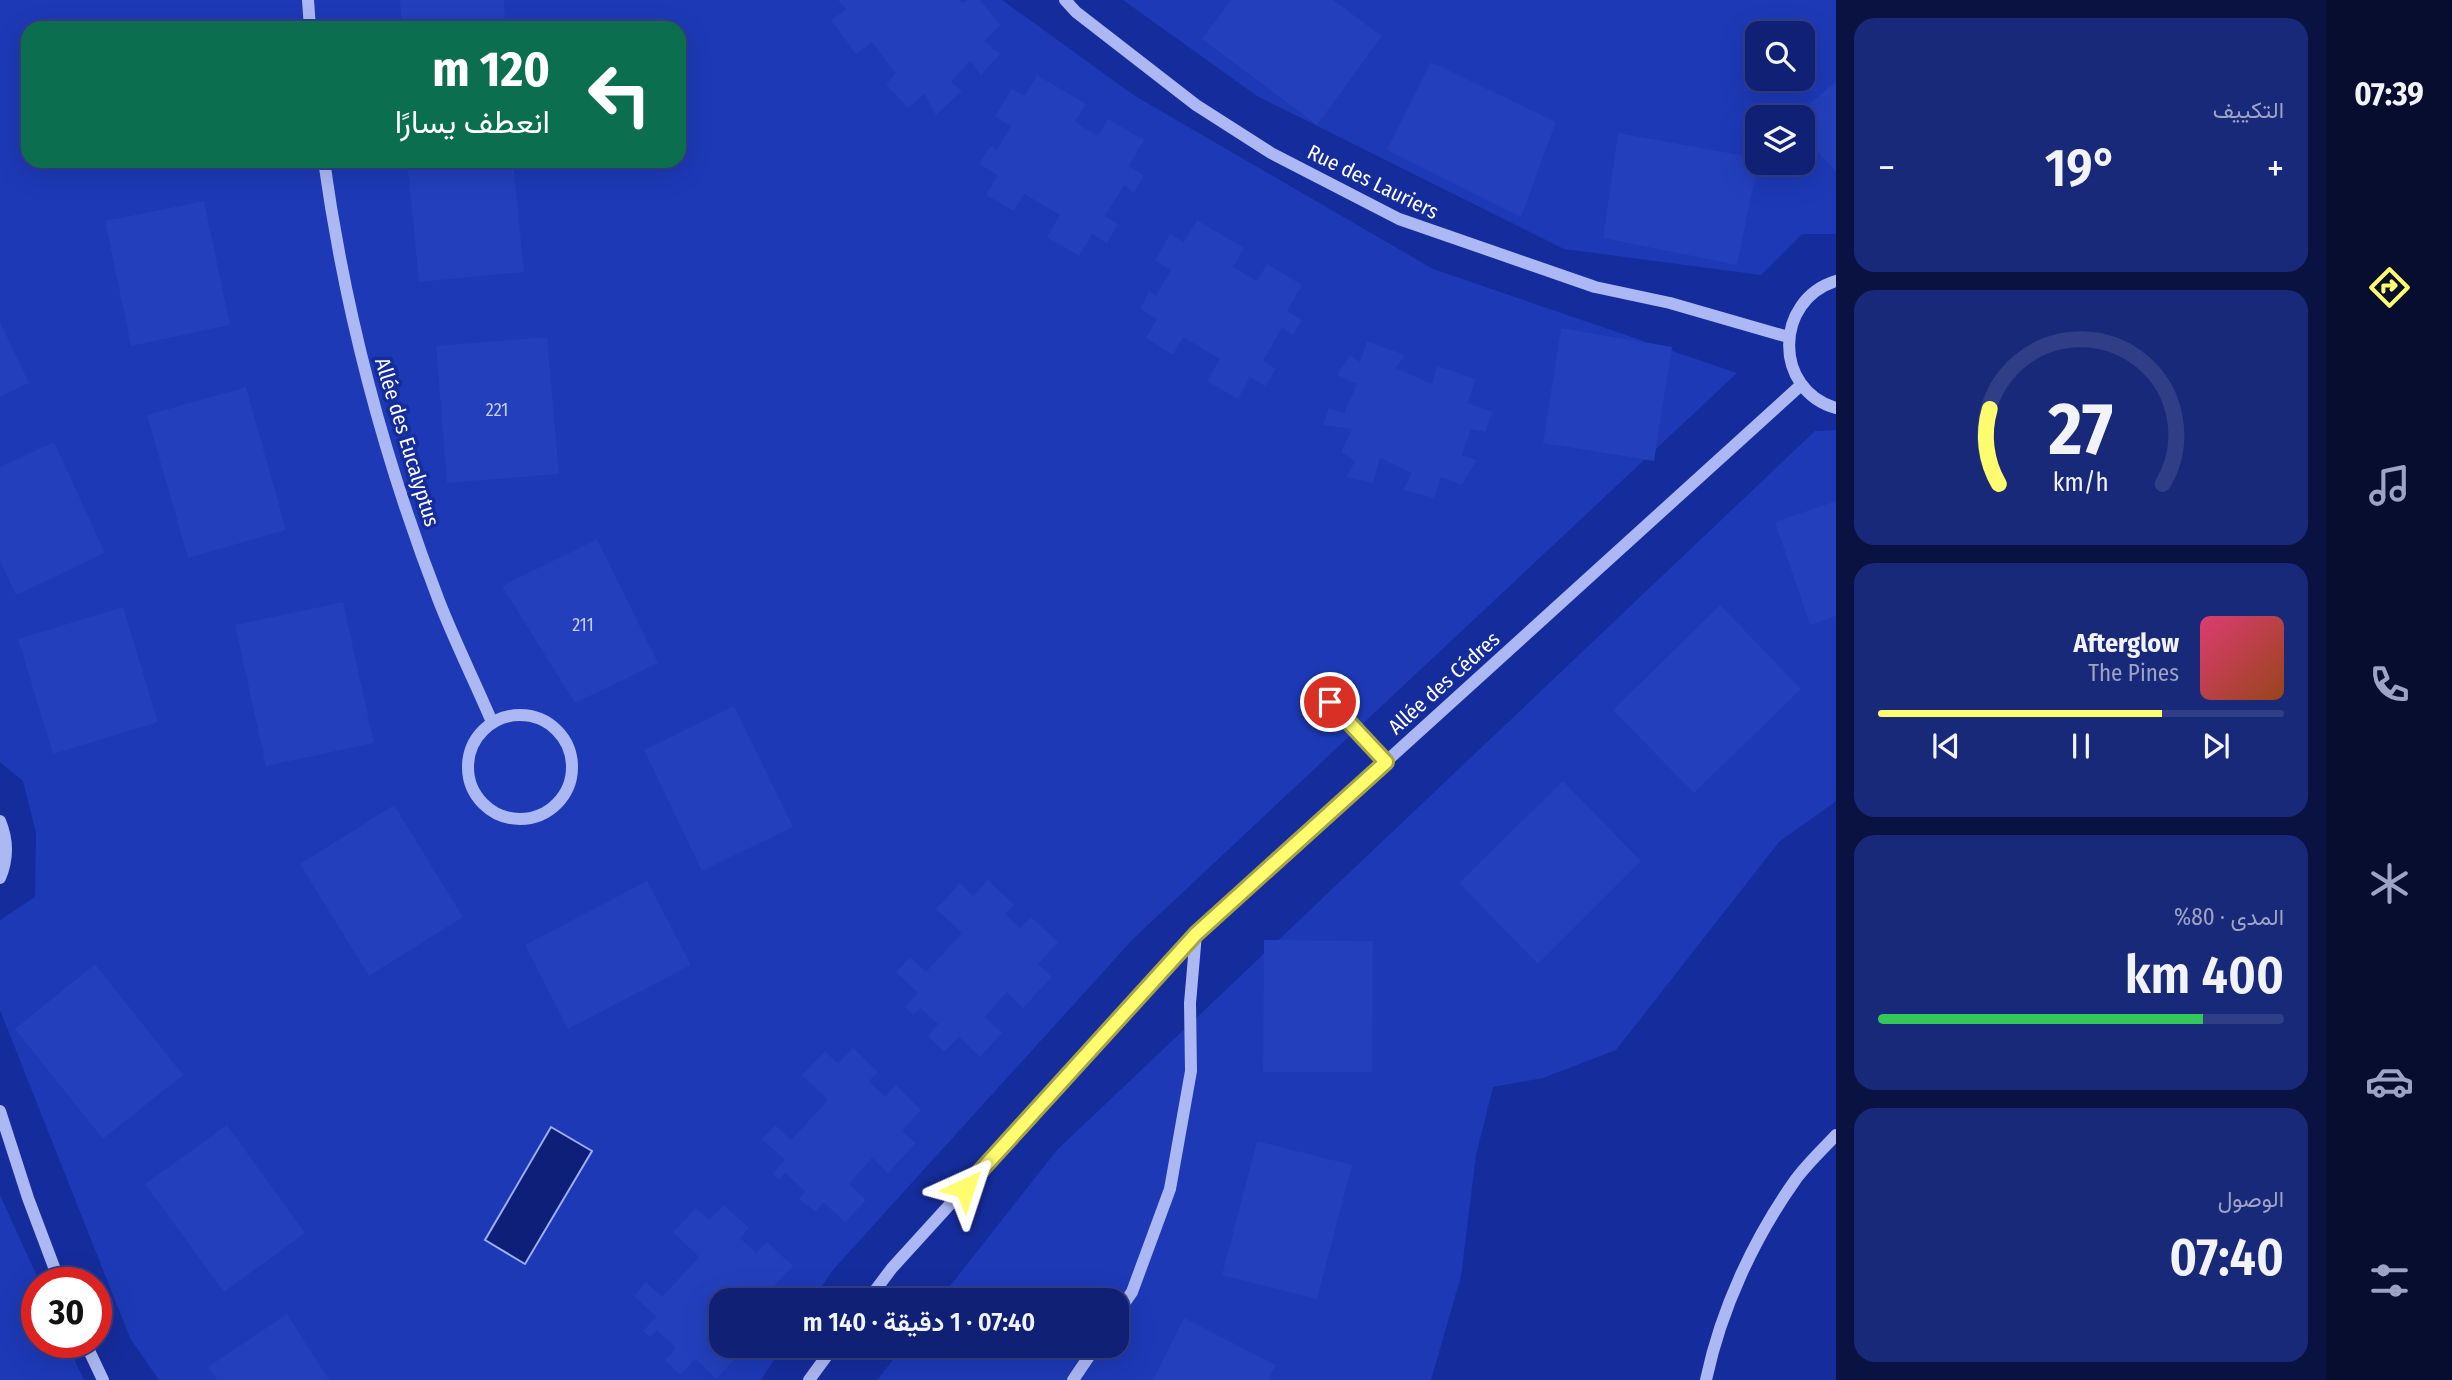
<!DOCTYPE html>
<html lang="ar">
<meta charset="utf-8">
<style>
:root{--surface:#102175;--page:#19297a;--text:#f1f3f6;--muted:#9ca3c5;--line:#303e87;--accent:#fffc6d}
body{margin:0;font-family:"Fira Sans Condensed",Vazirmatn,sans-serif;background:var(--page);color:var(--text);direction:rtl;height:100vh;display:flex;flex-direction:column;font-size:26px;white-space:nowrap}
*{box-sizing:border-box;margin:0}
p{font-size:23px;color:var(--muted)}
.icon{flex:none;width:38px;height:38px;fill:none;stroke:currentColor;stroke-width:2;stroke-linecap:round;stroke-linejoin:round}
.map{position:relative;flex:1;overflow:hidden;direction:ltr}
.drawer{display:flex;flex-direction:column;gap:18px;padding:18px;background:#091240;width:490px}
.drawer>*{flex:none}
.guide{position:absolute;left:21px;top:21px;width:665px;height:147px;border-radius:21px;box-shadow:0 7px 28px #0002,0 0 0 2px var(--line);direction:rtl;background:#0b6e4f;color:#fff;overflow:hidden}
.controls{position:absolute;left:1745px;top:21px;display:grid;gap:14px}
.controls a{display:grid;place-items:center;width:70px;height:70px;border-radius:14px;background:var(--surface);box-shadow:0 7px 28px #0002,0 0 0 2px var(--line);font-size:35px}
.speed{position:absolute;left:21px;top:1267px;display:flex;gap:14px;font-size:35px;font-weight:700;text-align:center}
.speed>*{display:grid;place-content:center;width:91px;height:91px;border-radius:50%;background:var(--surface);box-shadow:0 7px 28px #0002,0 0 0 2px var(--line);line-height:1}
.speed .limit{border:10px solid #d22;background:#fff;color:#111}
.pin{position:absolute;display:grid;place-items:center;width:60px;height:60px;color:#fff;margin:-30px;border:4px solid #fff;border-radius:50%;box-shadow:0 2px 7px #0007}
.me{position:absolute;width:77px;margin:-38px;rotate:42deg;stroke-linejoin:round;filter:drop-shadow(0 0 5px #0008)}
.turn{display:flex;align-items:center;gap:24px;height:147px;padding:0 21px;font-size:32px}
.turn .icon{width:91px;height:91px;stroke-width:2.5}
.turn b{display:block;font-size:49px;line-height:60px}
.big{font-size:52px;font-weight:600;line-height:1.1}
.drawer .tile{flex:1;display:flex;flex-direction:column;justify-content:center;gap:10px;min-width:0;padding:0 24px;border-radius:21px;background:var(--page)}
.drawer .dial{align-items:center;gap:0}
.dial svg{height:182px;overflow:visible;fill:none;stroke:var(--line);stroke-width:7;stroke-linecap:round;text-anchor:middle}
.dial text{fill:var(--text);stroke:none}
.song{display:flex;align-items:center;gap:21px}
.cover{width:84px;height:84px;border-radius:10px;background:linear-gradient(135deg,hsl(340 70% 55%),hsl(20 70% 35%))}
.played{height:7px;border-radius:4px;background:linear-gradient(90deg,var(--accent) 70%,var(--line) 70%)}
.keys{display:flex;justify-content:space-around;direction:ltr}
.heat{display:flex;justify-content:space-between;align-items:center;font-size:38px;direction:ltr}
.charge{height:10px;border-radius:5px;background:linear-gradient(90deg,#34c759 80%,var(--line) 0)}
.trip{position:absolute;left:709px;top:1288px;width:420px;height:70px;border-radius:21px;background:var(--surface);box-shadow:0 7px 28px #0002,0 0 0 2px var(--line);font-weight:600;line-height:70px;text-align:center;direction:rtl}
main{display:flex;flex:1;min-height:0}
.tabs{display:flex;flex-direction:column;width:126px;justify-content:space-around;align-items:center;background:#060d2f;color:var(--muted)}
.tabs .icon{width:49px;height:49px}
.tabs .current{color:var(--accent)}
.tabs b{font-size:32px;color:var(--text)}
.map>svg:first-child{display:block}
.green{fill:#1d39b6;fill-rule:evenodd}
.water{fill:#0d1f79;stroke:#9daff6;stroke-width:2}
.building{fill:#233fbb}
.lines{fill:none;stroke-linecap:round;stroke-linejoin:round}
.minor{stroke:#abb8f3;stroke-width:12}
.route-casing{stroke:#a6a447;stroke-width:18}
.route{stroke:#fffc6d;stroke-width:12}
.labels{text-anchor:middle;stroke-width:7;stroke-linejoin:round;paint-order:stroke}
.number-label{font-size:18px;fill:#c8cfee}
.street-label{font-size:21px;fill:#fff;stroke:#152c9c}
</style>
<main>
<nav class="tabs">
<b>07:39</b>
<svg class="icon current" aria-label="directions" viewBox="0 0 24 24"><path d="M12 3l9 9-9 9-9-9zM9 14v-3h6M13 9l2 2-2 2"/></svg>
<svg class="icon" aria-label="music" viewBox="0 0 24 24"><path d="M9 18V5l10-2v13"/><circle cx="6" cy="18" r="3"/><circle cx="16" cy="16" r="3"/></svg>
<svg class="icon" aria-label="phone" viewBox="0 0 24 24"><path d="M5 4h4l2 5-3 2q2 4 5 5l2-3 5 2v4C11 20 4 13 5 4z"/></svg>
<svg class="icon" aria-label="climate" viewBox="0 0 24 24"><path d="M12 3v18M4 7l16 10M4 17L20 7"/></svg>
<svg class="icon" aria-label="car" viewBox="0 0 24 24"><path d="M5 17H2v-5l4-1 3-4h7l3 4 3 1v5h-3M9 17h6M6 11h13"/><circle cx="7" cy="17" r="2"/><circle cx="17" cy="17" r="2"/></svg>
<svg class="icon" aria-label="filters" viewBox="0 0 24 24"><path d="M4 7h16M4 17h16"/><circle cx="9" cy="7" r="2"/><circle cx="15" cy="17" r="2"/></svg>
</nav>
<section class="drawer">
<div class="tile"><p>التكييف</p>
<div class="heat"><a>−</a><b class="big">19°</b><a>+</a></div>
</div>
<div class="tile dial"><svg viewBox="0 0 100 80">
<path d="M14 69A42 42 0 1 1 86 69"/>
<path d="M14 69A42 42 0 0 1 10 36" stroke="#fffc6d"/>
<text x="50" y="56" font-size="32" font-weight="700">27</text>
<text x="50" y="72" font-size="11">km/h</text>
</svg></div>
<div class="tile">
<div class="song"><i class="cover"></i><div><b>Afterglow</b><p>The Pines</p></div></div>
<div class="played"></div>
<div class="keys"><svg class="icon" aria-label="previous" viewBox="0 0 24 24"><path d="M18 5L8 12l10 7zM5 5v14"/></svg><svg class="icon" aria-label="pause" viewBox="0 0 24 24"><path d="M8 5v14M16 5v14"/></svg><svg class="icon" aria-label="next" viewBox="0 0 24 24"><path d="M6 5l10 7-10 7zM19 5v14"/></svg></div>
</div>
<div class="tile"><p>المدى · 80%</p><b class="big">400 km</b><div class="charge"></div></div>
<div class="tile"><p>الوصول</p><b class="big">07:40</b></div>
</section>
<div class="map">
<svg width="1836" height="1380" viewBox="0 0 1836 1380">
<rect width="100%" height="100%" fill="#152c9c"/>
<path class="green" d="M0,0H1002L1135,96L1433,269L1737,373L1133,939L832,1271L813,1300H721V1346H783L761,1380H159L130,1338L0,1010V920L35,897L36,833L23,781L0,762ZM28,28H679V161H28Z
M1123,0H1836V234H1802L1761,275L1564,249L1257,96ZM1757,33H1802V79H1757ZM1757,117H1802V163H1757Z
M1836,430V801L1779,842L1616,1050L1543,1078L1493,1087L1476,1155L1461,1276L1431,1380H877L904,1346H1116V1300H939L1057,1150L1815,431Z
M0,1195L40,1283H37V1342H66L84,1380H0Z"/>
<path class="water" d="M551,1127L592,1151L525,1264L485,1240Z"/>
<path class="building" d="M400,0H504L505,28H402Z
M838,0H959L963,3L967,0H980L1000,25L984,41L1000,54L981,75L970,61L951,82L962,91L936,115L924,94L908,108L886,85L895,73L872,42L856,54L831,20L847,9Z
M1231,0H1333L1382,36L1317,125L1202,39Z
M170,20L171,28H123V26Z
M1431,62L1556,122L1521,217L1387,150Z
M1037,75L1086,104L1075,122L1098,136L1108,119L1144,140L1129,166L1144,175L1134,192L1124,185L1105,216L1118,224L1107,243L1092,234L1079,256L1047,237L1060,215L1024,194L1014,211L986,195L998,175L979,164L990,146L997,150L1011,126L995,117L1011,89L1025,96Z
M1836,81V172L1802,135V117H1795Z
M1618,133L1757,158L1758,163L1737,265L1603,238Z
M407,161H513L524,272L419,282Z
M204,201L230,325L131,346L105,221Z
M1197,220L1244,248L1233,267L1257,281L1267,264L1302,285L1287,311L1302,320L1293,335L1282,328L1263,361L1276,369L1265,386L1250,377L1238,399L1207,381L1220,359L1183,337L1173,355L1146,338L1157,319L1140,309L1149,291L1156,296L1171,270L1155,261L1170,234L1184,242Z
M0,322L29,383L0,397Z
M1561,328L1672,347L1654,461L1543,443Z
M547,337L559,474L447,483L436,346Z
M1367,341L1405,355L1396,368L1432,384L1437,366L1476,379L1467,403L1493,412L1485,432L1471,429L1462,455L1477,460L1462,485L1441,477L1434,498L1403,490L1412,473L1380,458L1373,483L1346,477L1355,461L1341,452L1352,429L1323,425L1329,408L1344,413L1357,384L1337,375L1350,355L1360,362Z
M246,387L286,530L188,558L147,415Z
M54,442L105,553L16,595L0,561V467Z
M1836,501V616L1810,625L1775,522Z
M597,539L658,663L575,703L502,586Z
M343,602L374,743L266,766L235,625Z
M1720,605L1801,689L1694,793L1613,710Z
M123,607L158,722L53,754L18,639Z
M734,706L793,827L702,871L644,750Z
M1563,781L1641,861L1538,964L1459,883Z
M394,805L463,917L369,976L300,864Z
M988,880L1014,905L1005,914L1020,928L1031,917L1058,942L1038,964L1052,977L1023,1008L1007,992L985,1017L1002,1033L980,1057L959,1037L944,1052L928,1036L938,1024L920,1008L913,1015L905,1007L918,993L896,972L910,957L926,972L962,933L936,909L960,883L973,896Z
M647,881L691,965L568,1029L525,945Z
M1264,940L1373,941L1372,1072H1263Z
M95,964L183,1075L103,1139L15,1029Z
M853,1048L878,1072L869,1081L885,1097L896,1085L921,1110L902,1131L916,1143L888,1173L872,1158L849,1184L866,1200L845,1222L823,1202L816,1212L799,1199L805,1191L785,1173L779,1180L772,1174L785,1160L762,1139L775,1125L791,1140L828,1100L802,1075L825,1051L838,1064Z
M227,1125L305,1233L224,1292L145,1184Z
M1257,1141L1352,1165L1317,1299L1222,1275Z
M724,1205L749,1228L740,1238L756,1253L767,1242L793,1266L773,1287L787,1300H721V1346H726L738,1356L716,1379L695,1359L680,1375L665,1360L676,1348L657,1330L650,1337L643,1331L656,1317L634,1296L646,1282L662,1297L699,1257L673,1232L696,1208L709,1220Z
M287,1314L329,1380H217L208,1367Z
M1184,1318L1276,1365L1268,1380H1153Z"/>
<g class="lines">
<path class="minor" d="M308,0L310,28
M1065,0L1076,12L1196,105L1271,153L1399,219L1595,287L1670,303L1788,337
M324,161C345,312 384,459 439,601C455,642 475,682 492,722
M1836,281C1774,300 1773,390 1836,408
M1315,686L1386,762
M468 767a52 52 0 1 1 104 0a52 52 0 1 1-104 0Z
M0,821C8,840 8,859 0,878
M0,1111L28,1198L60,1283
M868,1300L892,1268L1196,934L1801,385
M1116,1315L1132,1292L1170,1189L1191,1071L1190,1003L1196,934
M85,1342L103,1380
M809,1380L834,1346
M1073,1380L1096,1346
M1706,1380C1721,1309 1754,1238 1796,1179C1808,1163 1823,1149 1836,1135"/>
</g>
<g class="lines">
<defs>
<path id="route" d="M965,1188L1196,934L1386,762L1330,702"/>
</defs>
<use href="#route" class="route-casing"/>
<use href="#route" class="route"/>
</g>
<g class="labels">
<g class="number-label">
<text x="497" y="416">221</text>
<text x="583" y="631">211</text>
</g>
<g class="street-label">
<text transform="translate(1373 182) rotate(26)" y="7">Rue des Lauriers</text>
<text transform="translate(407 442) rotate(73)" y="7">Allée des Eucalyptus</text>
<text transform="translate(1444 683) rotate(-42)" y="7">Allée des Cédres</text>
</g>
</g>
</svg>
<div class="controls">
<a><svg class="icon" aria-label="search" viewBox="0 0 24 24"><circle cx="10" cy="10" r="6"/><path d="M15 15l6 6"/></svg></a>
<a><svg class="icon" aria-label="layers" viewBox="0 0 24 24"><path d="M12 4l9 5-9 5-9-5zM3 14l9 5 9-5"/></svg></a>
</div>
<div class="speed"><div class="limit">30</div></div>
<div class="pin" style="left:1330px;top:702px;background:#d93025"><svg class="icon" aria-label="arrive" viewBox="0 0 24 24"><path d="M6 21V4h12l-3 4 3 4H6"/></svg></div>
<svg class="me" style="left:965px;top:1188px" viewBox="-20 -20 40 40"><path d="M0-17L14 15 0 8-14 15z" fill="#fffc6d" stroke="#fff" stroke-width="4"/></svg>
<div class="trip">07:40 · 1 دقيقة · 140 m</div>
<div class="guide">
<div class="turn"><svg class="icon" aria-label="left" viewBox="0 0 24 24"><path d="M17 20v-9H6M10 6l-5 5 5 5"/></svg><div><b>120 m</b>انعطف يسارًا</div></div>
</div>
</div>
</main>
